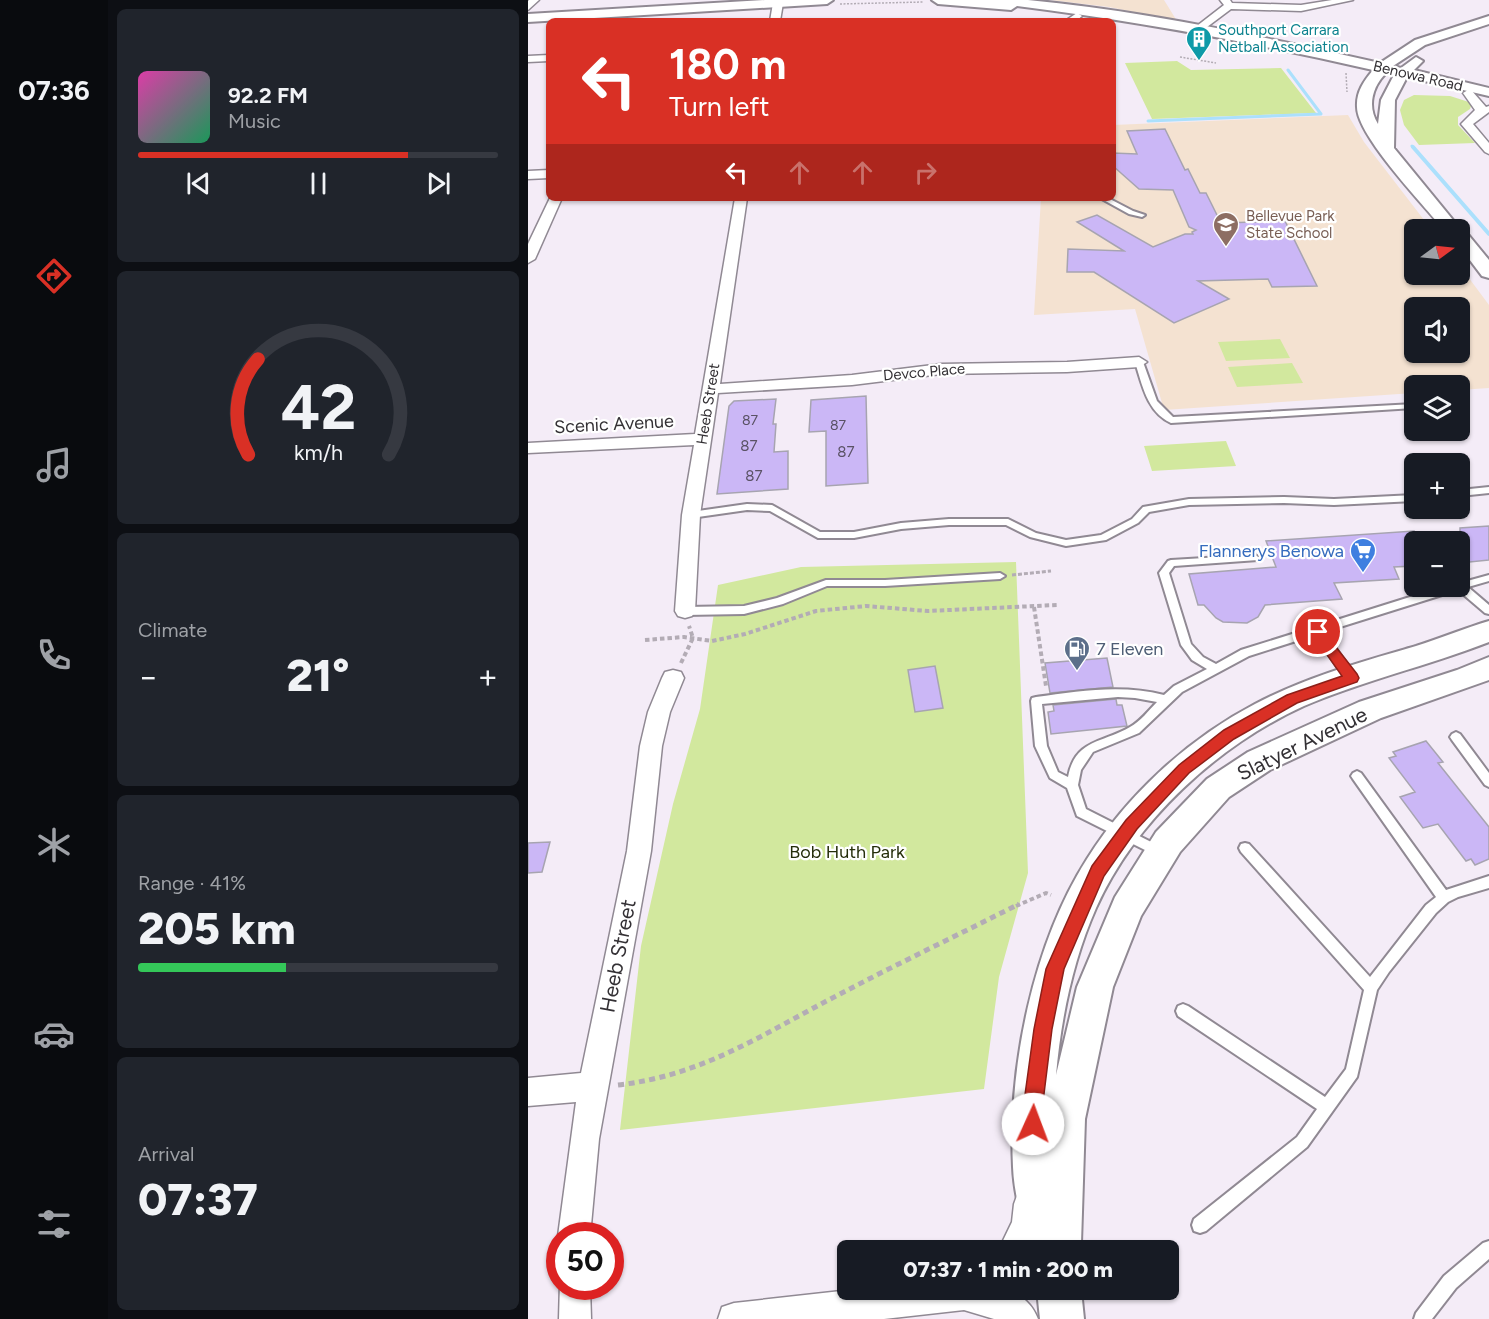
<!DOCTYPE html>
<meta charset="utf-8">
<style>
:root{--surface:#171b24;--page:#20242c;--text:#f1f3f6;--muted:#9ea1a6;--line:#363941;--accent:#d93025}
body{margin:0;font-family:Figtree,sans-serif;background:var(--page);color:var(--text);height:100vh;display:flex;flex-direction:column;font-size:22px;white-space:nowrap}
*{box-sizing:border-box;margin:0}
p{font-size:20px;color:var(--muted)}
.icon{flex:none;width:33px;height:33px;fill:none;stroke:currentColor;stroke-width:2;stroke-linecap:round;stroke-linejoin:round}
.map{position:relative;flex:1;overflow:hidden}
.details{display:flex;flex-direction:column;gap:9px;padding:9px;background:#0d0f14;width:420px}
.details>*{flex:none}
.top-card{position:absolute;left:18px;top:18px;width:570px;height:183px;border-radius:9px;box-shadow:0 2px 4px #0004;background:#d93025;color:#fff;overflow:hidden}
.needle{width:39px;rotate:75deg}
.buttons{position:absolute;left:876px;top:219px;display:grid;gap:12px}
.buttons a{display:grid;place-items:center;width:66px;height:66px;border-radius:9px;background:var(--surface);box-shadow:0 2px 4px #0004;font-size:30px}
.speed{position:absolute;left:18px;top:1222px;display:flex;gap:12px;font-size:30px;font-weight:700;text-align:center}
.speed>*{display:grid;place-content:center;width:78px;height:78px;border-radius:50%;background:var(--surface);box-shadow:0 2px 4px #0004;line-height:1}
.speed .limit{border:9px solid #d22;background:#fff;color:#111}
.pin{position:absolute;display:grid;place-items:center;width:51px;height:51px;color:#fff;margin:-26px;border:3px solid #fff;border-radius:50%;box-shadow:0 2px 6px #0007}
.me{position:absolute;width:66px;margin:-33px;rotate:2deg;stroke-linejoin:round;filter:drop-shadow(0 0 4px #0008)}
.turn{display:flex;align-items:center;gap:21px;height:126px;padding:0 24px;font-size:27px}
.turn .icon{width:78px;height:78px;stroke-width:2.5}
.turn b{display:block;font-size:42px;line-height:51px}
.lanes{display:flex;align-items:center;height:57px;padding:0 24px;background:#0003;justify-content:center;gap:30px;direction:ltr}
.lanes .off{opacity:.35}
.big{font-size:45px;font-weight:800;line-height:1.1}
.details .card{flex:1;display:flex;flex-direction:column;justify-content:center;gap:9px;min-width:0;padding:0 21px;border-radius:9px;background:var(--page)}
.details .dial{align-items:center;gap:0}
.dial svg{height:156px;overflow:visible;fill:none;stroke:var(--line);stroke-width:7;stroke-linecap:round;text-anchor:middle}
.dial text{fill:var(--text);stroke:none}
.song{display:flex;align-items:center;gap:18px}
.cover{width:72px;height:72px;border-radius:9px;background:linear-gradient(135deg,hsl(320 70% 55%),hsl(150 70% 35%))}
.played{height:6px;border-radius:3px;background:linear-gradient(90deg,var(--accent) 75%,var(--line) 75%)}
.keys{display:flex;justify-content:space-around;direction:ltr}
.heat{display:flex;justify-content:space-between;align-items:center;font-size:33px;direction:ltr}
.charge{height:9px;border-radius:4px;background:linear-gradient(90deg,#34c759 41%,var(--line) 0)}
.trip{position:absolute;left:309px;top:1240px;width:342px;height:60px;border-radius:9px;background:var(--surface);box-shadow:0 2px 4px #0004;font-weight:800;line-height:60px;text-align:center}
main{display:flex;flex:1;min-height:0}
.dock{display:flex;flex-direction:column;width:108px;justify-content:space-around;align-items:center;background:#090b0e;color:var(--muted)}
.dock .icon{width:42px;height:42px}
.dock .current{color:var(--accent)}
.dock b{font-size:27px;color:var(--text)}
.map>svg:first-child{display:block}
.education{fill:#f4e2d1;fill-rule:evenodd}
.green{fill:#d2e89e}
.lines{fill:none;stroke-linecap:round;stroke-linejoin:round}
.stream-far1{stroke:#abe0fc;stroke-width:3}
.stream{stroke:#abe0fc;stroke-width:4}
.building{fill:#cbb7f6;stroke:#a7a4b0;stroke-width:1.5}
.lane-casing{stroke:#908993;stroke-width:4}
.street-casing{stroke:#908993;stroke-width:3}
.secondary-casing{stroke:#908993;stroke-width:4}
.path-far3{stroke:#b3acb5;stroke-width:1.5;stroke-dasharray:2 1.5;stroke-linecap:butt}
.path-far2{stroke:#b3acb5;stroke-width:3;stroke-dasharray:4 2;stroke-linecap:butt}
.path-far1{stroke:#b3acb5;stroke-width:4;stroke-dasharray:4.5 3;stroke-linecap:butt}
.path{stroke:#b3acb5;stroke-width:5;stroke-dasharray:6 4.5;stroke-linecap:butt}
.lane{fill:#fff;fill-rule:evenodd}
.street{fill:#fff;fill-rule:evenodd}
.secondary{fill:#fff;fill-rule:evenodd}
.route{fill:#d93025;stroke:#8d1f18;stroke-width:1.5}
.labels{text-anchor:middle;stroke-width:4.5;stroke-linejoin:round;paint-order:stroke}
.far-number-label{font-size:14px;fill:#5a5265}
.far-culture-label{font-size:15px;fill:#0d838f;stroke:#fff;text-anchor:start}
.far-street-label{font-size:15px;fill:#343135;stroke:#fff}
.far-education-label{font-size:15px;fill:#785e54;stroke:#fff;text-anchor:start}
.number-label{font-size:15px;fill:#5a5265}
.street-label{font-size:18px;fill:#343135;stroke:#fff}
.shop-label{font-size:18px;fill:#366cbe;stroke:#fff;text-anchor:end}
.service-label{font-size:18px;fill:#4e5e75;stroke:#fff;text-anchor:start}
.park-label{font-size:18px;fill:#252e0a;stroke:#fff}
.near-street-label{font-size:21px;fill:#343135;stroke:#fff}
</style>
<main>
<nav class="dock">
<b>07:36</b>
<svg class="icon current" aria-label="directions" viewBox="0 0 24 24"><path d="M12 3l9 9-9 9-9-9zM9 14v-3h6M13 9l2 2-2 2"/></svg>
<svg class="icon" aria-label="music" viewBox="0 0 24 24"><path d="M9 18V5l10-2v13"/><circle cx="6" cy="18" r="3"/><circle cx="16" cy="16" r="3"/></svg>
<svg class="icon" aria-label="phone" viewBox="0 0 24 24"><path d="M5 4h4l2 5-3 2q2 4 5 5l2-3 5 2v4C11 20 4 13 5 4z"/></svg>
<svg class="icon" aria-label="climate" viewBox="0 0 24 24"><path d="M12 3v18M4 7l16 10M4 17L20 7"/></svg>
<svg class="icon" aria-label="car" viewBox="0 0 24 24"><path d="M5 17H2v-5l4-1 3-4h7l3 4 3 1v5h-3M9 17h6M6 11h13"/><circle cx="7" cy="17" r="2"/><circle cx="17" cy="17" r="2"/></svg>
<svg class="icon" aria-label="filters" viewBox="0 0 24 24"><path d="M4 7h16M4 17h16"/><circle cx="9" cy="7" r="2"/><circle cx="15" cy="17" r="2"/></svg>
</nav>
<section class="details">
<div class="card">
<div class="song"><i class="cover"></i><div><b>92.2 FM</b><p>Music</p></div></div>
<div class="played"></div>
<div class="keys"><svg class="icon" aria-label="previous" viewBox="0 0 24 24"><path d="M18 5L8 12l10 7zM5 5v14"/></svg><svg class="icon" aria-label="pause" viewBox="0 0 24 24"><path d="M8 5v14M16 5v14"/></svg><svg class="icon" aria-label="next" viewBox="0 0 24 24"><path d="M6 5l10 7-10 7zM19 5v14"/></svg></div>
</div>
<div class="card dial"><svg viewBox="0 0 100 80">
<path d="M14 69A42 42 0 1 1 86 69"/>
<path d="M14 69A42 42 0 0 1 19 20" stroke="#d93025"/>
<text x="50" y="56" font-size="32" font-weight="700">42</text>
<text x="50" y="72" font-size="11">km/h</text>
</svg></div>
<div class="card"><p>Climate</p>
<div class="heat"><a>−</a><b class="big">21°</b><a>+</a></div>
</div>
<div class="card"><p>Range · 41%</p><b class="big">205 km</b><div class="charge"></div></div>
<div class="card"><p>Arrival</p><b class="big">07:37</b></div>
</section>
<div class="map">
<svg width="961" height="1319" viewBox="0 0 961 1319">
<rect width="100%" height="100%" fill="#f4ecf7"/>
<path class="education" d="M522,0H636L649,21L581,7Z
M820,115L836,142L903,229L886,230V274H932V266L961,305V388L932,390V386H886V393L636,410L607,309L506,315L513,198H585V125ZM886,308H932V352H886Z"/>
<path class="green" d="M649,61L663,70L753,68L788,113L624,119L597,63Z
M886,95L922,96L944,103L942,109L930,117V125L947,143L891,145L876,125L872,110L876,100Z
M752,339L762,358L698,361L690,342Z
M764,363L775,383L709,387L700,367Z
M698,441L708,466L624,471L616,446Z
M488,562L500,873L471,977L456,1089L92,1130L113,946L145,804L172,709L190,585L273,567Z"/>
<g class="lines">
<path class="stream-far1" d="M760,70L793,114
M620,121L793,114
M884,146L886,148"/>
<path class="stream" d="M885,147L961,234"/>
</g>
<path class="building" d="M637,129L657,170L660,169L672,193H678L693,223L757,221L789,286L744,287L740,279L670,281L701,299L646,323L566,272H539L540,249L596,251L549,222L569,215L625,247L657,234H665L664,232L668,230L661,227L645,190L611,189L585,166V153L609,154L599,131Z
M338,396L340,483L298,486V431L281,432L283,400Z
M248,399L245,424H248L246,452L260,451V489L189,494L201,406L206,401Z
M961,526V560L932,563V528Z
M886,531V566L866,567L871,579L806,583L814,599L737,605L730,617L719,623L695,622L688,618L676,605H670L661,574L748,567L738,541Z
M579,658L585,687L522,693L517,663Z
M407,666L415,708L387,712L380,670Z
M588,699L589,705H594L599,726L523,734L520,712L526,711L525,705Z
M898,741L915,762L910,763L961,827V859L947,865L943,859L938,861L910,824L895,828L872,797L887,792L861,758L868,756L865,752Z
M22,842L14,872L0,873V843Z"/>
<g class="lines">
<defs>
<path id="lane" d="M572,198H580L605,211L617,215L614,217L601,214Z
M608,360H614L615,362L629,401L645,417L886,404V408L643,423C619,412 614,384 607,362Z
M932,401H937L938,403L932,405Z
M961,487V493L932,496V490Z
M886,495V501L806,505L756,503L661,505L621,512L610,523L578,540L538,546L502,537L478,525H421L373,529L326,538H290L242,511L219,510L163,518L158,515L163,512L219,504L244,505L292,532H326L373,523L421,519H480L508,533L538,540L573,535L604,519L615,507L661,499L756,497L806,499Z
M727,555L732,558L730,560L646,566L641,573L663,644L675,657L688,664L713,650L917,586H932V583L961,575V581L940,587L961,605V614L957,613L930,590L796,632L827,675L828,678L827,681H819L787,635L721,656L654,692L611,733L565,752L553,770L550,785L558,809L635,848L637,852L635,856L631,857L549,816L539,788L522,778L507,746L503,701L504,698L508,697C551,691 594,684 636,695L646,686L679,669L664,660L653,645L631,573L640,561L643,560ZM590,697L607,698L629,702C621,710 612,722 602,727C575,743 547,739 540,777L530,772L519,746L514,704Z
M472,573L477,576L472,579L357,586H299L255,604L216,614L157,615L152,611L157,607L216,606L249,598L298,580H357Z
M928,732L932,734L961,773V787L957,785L924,740L922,737L924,734Z
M829,771L833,773L918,890L961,876V888L930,897L920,902L908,913L861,972L849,990L829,1077L779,1147L678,1231L672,1233L666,1231L664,1225L666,1219L769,1137L789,1109L650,1016L648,1011L650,1006L655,1004L660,1006L797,1097L818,1069L836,990L713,852L711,848L713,844L717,843L721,844L842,977L898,905L908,897L825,779L823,776L825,773Z
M961,1241V1259L928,1288L904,1319H886L888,1313L916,1276L955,1243Z"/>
<path id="street" d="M1,0H11L0,10V1Z
M250,0L255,3L252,21H242L245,3Z
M692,0H702L704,3L773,5L804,0H825L773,11L703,9L671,33H665V29L696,5Z
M549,13L554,16L548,21H537Z
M21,55V61L0,62V56Z
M940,90L944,91L958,107L961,106V112L945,124L961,143V154L957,152L933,124L947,110L935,93Z
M21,170V178L0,179V171Z
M22,198H34L7,259L0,263V244Z
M207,198H219L192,384L324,375L413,364L539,362L611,357L619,362L611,367L539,372L413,374L324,385L190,393L172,515L167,611L164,616L157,618L150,616L147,611L154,515L166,445L0,453V443L167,434Z
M145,670L153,672L156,678L142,712L134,746L123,851L71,1139L62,1236H32V1239L30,1236L48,1102L0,1106V1078L53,1073L99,851L112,746L120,712L134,678L137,672Z
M501,1189L512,1193C521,1214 512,1232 503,1251H470L484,1222L486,1204L490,1193Z
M32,1283V1287H62L63,1319H31Z
M322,1290H479C495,1296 504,1304 510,1319H466L436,1310L356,1319H190L194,1307L206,1303Z"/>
<path id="secondary" d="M237,0H305L299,4L0,22V14Z
M404,0C436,0 468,0 500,0C618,11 736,37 852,63L887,40L961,16V24L897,45L865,66L873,68L888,57L895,61L886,70L961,88V96L879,77L867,100L866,148L934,231L938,232L961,260V278L954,276L932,247V230H916C896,205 829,136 829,107C828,92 836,81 845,70C727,43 609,21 489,6L483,10L410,4ZM858,73L866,75L853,100L850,124C839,107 844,87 858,73Z
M961,621V642C900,666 836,680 776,706C690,745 607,821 568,908C545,960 533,1018 528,1075L549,987L587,897L628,832L679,779L720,752L831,702L929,670L961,657V680L853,718L742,770L701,797L652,852L613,916L585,987L557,1119L553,1243L550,1251H501C495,1223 486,1195 485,1167C480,1067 505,944 559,859C599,795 660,739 727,704C778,677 833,662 888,646C913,638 937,628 961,621Z
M509,1290H553L556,1319H512Z"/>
</defs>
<use href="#lane" class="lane-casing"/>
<use href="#street" class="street-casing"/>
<use href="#secondary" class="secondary-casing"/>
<path class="path-far3" d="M312,4L395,2
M652,57L688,63
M818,73L819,92"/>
<path class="path-far2" d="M484,575L523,571"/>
<path class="path-far1" d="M506,607L518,686
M117,640L156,637L184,641L217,634L288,611L338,606L400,611L529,605
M153,663L165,638L161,626
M488,906L518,893L523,895"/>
<path class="path" d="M90,1085C177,1075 236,1033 312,994C371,963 432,934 491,904"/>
<use href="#lane" class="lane"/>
<use href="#street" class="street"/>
<use href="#secondary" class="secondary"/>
</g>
<path class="route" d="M790,627L794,629L829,674L831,678L829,682L769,703L706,739L661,773L609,829L576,876L536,969L524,1029L515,1102V1124L512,1131L505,1134L499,1131L496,1124V1102L506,1029L518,969L564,866L598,820L651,765L696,730L759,695L814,676L783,632Z"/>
<defs>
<symbol id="building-pin" viewBox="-11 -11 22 30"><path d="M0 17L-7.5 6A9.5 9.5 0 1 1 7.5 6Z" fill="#0f9aa8" stroke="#fff"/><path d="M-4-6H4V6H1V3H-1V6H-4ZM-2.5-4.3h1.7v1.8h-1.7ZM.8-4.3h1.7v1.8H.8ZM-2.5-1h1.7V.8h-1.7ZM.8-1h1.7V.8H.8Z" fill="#fff"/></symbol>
<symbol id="school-pin" viewBox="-11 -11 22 30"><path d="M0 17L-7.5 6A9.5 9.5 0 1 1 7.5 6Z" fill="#8d6e63" stroke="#fff"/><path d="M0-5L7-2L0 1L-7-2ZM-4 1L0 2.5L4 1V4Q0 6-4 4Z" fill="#fff"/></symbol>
<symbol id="supermarket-pin" viewBox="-11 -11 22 30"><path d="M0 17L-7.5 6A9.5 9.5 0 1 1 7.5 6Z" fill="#3f7fe0" stroke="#fff"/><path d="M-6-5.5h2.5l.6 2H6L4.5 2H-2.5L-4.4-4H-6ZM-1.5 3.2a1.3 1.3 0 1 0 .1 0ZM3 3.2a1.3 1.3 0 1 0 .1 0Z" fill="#fff"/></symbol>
<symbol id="fuel-pin" viewBox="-11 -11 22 30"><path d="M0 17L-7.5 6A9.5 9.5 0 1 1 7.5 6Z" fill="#5c6f8a" stroke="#fff"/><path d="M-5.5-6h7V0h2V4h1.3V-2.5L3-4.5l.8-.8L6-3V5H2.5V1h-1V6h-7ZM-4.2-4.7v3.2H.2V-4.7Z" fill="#fff"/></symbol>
</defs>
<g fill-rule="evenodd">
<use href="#building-pin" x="656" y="24" width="30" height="40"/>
<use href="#school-pin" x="683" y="210" width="30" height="40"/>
<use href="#supermarket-pin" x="820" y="536" width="30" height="40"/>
<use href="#fuel-pin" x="534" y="634" width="30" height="40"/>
</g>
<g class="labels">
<g class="far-number-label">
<text x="222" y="425">87</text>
<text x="310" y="430">87</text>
</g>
<g class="far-culture-label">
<text x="690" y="35">Southport Carrara<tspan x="690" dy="17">Netball Association</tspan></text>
</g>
<g class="far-street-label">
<text transform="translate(890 76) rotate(13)" y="5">Benowa Road</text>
<text transform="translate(396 372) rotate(-5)" y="5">Devco Place</text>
<text transform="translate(180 404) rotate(-81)" y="5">Heeb Street</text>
</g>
<g class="far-education-label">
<text x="718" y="221">Bellevue Park<tspan x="718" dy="17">State School</tspan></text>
</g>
<g class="number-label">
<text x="221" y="451">87</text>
<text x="318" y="457">87</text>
<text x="226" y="481">87</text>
</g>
<g class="street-label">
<text transform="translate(86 424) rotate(-3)" y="6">Scenic Avenue</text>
</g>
<g class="shop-label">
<text x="816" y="557">Flannerys Benowa</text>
</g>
<g class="service-label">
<text x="568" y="655">7 Eleven</text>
</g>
<g class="park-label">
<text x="319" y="858">Bob Huth Park</text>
</g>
<g class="near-street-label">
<text transform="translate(774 744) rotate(-26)" y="7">Slatyer Avenue</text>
<text transform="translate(90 956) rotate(-79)" y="7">Heeb Street</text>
</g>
</g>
</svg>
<div class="buttons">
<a><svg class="needle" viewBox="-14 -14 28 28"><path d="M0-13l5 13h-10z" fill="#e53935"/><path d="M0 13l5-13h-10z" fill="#9ea1a6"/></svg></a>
<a><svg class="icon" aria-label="sound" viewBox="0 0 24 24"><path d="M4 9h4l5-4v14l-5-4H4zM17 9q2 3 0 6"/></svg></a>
<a><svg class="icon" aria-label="layers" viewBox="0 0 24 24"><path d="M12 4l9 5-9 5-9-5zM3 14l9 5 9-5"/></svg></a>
<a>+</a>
<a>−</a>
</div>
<div class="speed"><div class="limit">50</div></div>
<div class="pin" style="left:790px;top:632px;background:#d93025"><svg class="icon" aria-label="arrive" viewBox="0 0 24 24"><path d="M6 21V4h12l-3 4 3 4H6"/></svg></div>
<svg class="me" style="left:505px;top:1124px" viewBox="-20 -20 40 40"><circle r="19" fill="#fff"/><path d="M0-13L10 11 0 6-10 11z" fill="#d93025"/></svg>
<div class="trip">07:37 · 1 min · 200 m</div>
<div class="top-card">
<div class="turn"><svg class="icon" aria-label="left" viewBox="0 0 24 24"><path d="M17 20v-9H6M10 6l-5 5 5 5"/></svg><div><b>180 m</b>Turn left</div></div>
<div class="lanes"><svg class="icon" aria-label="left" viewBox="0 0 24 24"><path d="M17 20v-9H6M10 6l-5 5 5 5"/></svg><svg class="icon off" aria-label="ahead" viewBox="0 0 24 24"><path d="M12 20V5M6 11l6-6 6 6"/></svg><svg class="icon off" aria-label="ahead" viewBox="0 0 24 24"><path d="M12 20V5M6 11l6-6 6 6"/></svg><svg class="icon off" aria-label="right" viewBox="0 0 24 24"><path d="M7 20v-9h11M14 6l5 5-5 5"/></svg></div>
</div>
</div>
</main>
